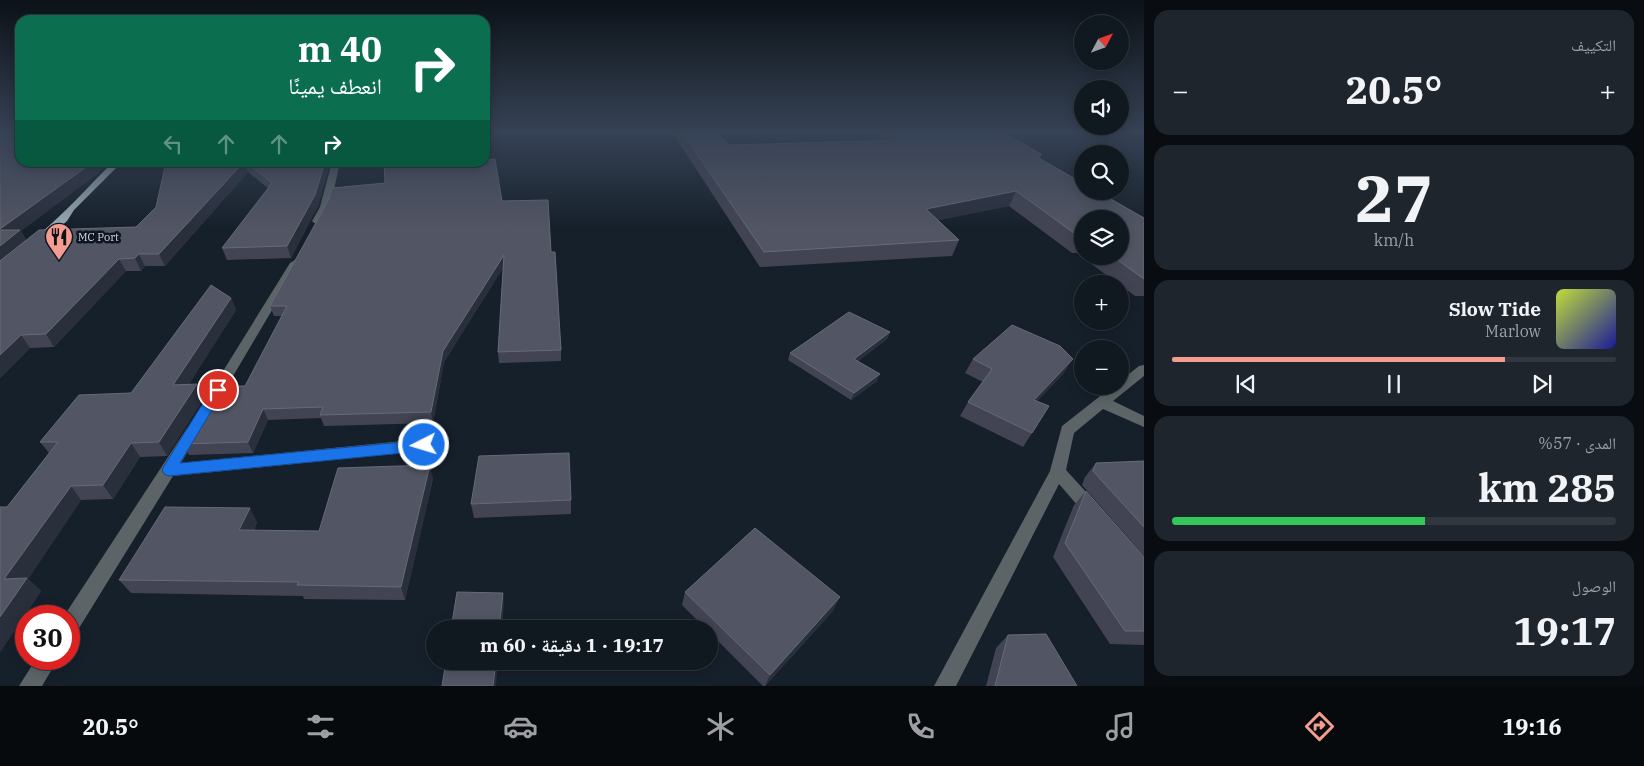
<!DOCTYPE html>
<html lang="ar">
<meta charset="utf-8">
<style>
:root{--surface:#101820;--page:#1e252d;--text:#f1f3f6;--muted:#9ca0a5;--line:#30373e;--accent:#f59c92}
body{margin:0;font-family:"IBM Plex Serif","Noto Naskh Arabic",serif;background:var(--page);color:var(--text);direction:rtl;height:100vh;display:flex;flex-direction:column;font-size:19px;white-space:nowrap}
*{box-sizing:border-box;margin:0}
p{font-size:16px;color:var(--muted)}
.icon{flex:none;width:28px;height:28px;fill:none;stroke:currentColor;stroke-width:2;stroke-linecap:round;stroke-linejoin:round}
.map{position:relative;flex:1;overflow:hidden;direction:ltr}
.panel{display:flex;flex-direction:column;gap:10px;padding:10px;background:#090d12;width:500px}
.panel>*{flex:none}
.guide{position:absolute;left:15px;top:15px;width:475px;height:152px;border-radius:15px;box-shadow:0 2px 12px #0003,0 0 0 1px var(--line);direction:rtl;background:#0b6e4f;color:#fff;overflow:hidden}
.needle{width:32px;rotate:49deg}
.buttons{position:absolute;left:1074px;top:15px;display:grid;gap:10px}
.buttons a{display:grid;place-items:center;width:55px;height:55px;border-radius:50%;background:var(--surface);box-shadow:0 2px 12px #0003,0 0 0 1px var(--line);font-size:25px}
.speed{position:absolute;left:15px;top:605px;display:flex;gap:10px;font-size:25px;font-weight:700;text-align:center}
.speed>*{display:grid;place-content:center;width:65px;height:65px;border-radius:50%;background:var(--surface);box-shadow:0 2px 12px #0003,0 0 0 1px var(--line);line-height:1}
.speed .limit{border:8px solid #d22;background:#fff;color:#111}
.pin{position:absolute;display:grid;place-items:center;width:42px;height:42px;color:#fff;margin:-21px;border:2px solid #fff;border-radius:50%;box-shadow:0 1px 5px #0007}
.me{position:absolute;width:55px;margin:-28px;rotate:265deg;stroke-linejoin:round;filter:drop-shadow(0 0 4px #0008)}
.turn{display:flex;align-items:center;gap:18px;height:105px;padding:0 25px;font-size:22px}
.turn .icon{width:65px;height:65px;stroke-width:2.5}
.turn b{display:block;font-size:35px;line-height:42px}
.lanes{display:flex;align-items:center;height:48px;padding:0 25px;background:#0003;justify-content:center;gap:25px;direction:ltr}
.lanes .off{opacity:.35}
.big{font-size:38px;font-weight:800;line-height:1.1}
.panel .widget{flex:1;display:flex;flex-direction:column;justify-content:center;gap:8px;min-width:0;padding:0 18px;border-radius:15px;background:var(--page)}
.panel .dial{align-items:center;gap:0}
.dial b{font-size:65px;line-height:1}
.song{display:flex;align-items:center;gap:15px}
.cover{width:60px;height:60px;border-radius:8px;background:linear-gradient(135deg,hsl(70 70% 55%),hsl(240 70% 35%))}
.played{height:5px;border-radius:2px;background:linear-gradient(90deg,var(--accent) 75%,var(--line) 75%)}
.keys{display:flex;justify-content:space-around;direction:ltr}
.heat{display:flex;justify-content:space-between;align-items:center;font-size:28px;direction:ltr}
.charge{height:8px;border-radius:4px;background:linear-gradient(90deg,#34c759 57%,var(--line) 0)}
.trip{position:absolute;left:426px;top:620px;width:292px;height:50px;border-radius:25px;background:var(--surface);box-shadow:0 2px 12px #0003,0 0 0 1px var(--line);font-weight:800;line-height:50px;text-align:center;direction:rtl}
.dock{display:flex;height:80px;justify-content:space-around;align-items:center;background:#060a0d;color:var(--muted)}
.dock .icon{width:35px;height:35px}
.dock .selected{color:var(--accent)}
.dock b{font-size:22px;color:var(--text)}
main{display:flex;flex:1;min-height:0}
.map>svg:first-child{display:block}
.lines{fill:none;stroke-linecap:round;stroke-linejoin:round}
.minor{fill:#5c6468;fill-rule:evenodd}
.major{fill:#9aabb2;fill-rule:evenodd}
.wall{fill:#424453;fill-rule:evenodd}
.shaded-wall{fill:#2a2f3c}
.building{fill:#525563;stroke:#676a77}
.route{fill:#1a73e8;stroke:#114b97}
.labels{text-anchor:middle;stroke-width:5;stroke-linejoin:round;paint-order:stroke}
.far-poi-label{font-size:11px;fill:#d6dde4;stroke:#0d1621;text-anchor:start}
</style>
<main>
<section class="panel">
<div class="widget"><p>التكييف</p>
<div class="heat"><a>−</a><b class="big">20.5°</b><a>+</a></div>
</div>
<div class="widget dial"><b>27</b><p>km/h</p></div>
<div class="widget">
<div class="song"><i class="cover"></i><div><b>Slow Tide</b><p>Marlow</p></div></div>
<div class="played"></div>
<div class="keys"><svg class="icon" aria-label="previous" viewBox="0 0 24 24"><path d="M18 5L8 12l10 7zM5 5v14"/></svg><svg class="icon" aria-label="pause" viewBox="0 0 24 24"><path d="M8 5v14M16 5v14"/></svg><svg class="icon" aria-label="next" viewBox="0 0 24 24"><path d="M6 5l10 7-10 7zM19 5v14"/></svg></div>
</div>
<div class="widget"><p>المدى · 57%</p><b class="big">285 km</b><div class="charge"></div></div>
<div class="widget"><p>الوصول</p><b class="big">19:17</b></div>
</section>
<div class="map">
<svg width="1144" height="686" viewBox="0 0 1144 686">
<rect width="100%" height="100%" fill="#16202b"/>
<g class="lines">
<path class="minor" d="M602,132H628C622,136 608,136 602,132Z
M332,162H340L330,207L320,223H314L312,221L320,207Z
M295,260L300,263L217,403H207L205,400L207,397L290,263Z
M1144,365V376L1113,401L1144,416V427L1103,409L1074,433L1066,470L1097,504L1099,509L1097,514L1091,516L1085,514L1059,484L956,686H934L1050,471L1062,426L1113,386H1120V381L1139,366Z
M192,427L197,428L199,432L181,463L423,439L428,441L431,445L428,449L423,451L173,476L76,633L69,635V616H64L187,428Z
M36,659H58L42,686H19Z"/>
<path class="major" d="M113,162H122L74,210L67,221L43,242H35V238C63,215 87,188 113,162Z"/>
</g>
<path class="wall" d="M0,132L103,166L98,173L21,231L26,240L136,227L156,207L166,162H329V166L318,206L291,258L227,260L222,248L268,188L248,172L165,266H145L141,271H126L54,347L30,348L0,378Z
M672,132H717L729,145L883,140L872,132H1003L1039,158L1144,218V296H1135L1120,285V284H1118L1077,253H1072L1009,206L938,220L959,240L952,256L760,267ZM1082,219L1120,256H1082Z
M502,201L551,252L561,350V361L499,363L498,352L503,268L444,362L433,423L324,426L321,418L268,420L253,453L189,455L182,444L245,386L282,316H274L270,306Z
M231,298L236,310L189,384L204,398L167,456L140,457L113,499L81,500L28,579L41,591L0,652V507H7L49,453L40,442L131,393Z
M890,332L887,339L858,361L877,381L851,400L788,360L790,353Z
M973,359L1064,373L1037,401L1032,433L1023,447L960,416L968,402L983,382L965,373Z
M1144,461V556L1082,485L1085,477L1096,463Z
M433,479L405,600L304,599L303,596L131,593L119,580L257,522L254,530L319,531Z
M1086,491L1144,557V645L1110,644L1053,557L1074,505Z
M571,500V514L474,518L471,504Z
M685,592L833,611L765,686H763L710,633V629H706L682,605Z
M1008,635L1077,686H986L996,648Z"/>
<path class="shaded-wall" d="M107,162L103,166L98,173L21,231L27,242L0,265V229L93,163Z
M244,162H245L248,172L165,266L159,254Z
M325,162H329V166L318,206L291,258L287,246Z
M1016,191L1009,206L920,224L926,209Z
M139,254L145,266L141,271L135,258Z
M504,255L505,265L444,362L433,423L431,412L443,351Z
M119,259L126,271L54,347L46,334Z
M231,298L236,310L180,398L173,385Z
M890,332L887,339L851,366L854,359Z
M21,335L30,348L0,378V355Z
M1073,359L1064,373L1025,414L1034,400Z
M880,374L877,381L851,400L854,393Z
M197,384L204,398L167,456L159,442Z
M263,409L268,420L253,453L248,442Z
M131,443L140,457L113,499L103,485Z
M430,465L433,479L405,600L401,587Z
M71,486L81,500L28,579L41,591L0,652V617L4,579Z
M250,508L257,522L247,544L239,530Z
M503,593L504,604L502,629H499Z
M840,597L833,611L765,686L770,675Z
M496,661H498L496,686H493Z"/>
<path class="building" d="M0,132H20V162H93L0,229Z
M682,132H717L729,145L903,140L892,132H1003L1041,154L1039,158L1082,183V191H1097L1144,218V279L1112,256H1120V219H1082V238H1081L1016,191L926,209L959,240L764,252Z
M495,159L502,201L548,200L551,252H555L561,350L498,352L504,255L443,351L431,412L320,415L323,407L263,409L248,442L182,444L218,386H245L287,306H270L329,199L332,188L385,183L384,162H485V160Z
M166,162H244L159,254H139L135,258L119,259L46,334L21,335L0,355V261L39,230L136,227L156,207Z
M246,162H325L315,195L287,246L222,248L272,183Z
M0,230H20L0,246Z
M211,285L231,298L173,385L197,384L159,442L131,443L103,485L71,486L4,579L27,578L0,617V507H7L58,442H40L79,395L131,393Z
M849,312L890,332L854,359L880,374L854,393L790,353Z
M1012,325L1060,346L1073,359L1034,400L1049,406L1032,433L968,402L992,369L973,359Z
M569,453L571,500L471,504L479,456Z
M1144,461V527L1093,471L1096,463Z
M430,465L401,587L297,585L299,582L119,580L165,507L250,508L239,530L319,531L338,468Z
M1086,491L1144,557V631H1125L1065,543Z
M755,528L840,597L770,675L685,592Z
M457,592L503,593L499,629H451Z
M1046,634L1077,686H995L1008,635Z
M446,661H496L493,686H442Z"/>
<linearGradient id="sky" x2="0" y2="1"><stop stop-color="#0c1218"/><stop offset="0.58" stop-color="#364255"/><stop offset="1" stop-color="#364255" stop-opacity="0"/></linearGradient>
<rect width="1144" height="228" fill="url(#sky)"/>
<path class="route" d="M218,386L224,390L180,463L424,440L428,442L430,445L428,449L424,451L169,476L164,474L162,470L164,466L213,387Z"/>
<defs>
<symbol id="restaurant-pin" viewBox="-11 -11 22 30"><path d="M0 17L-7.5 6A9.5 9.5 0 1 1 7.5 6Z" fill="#f59c92" stroke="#0d1621"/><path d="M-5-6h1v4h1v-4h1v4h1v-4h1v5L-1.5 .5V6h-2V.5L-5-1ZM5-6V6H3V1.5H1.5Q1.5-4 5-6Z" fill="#111"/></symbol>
</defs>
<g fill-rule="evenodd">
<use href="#restaurant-pin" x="43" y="221" width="32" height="43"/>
</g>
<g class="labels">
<g class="far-poi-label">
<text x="78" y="241">MC Port</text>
</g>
</g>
</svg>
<div class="buttons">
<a><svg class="needle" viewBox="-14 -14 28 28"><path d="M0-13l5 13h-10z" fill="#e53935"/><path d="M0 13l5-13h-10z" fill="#9ca0a5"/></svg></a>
<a><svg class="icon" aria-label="sound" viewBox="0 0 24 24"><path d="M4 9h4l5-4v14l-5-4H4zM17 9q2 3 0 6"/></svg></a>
<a><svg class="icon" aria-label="search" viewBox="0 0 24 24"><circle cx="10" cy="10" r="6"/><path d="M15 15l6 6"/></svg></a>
<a><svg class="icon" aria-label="layers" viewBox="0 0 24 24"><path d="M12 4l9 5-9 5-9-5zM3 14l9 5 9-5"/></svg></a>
<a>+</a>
<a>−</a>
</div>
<div class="speed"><div class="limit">30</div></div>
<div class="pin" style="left:218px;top:390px;background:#d93025"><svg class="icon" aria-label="arrive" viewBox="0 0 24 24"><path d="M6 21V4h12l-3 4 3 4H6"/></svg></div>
<svg class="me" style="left:424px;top:445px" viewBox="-20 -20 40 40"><circle r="17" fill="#1a73e8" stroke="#fff" stroke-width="3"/><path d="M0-11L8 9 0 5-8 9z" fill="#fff"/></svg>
<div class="trip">19:17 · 1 دقيقة · 60 m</div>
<div class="guide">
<div class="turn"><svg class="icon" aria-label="right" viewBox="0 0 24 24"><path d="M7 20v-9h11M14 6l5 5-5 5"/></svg><div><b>40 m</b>انعطف يمينًا</div></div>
<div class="lanes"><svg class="icon off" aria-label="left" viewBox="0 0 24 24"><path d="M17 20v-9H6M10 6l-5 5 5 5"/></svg><svg class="icon off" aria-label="ahead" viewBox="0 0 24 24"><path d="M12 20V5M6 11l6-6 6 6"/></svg><svg class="icon off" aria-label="ahead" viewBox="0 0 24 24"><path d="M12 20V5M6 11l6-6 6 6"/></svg><svg class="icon" aria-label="right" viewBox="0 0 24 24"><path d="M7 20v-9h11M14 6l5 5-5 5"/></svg></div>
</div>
</div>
</main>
<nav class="dock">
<b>19:16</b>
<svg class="icon selected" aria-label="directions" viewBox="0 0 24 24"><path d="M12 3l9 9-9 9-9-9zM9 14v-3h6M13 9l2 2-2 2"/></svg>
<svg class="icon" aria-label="music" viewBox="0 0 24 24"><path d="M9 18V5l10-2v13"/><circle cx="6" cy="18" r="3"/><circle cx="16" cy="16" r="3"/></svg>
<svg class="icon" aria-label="phone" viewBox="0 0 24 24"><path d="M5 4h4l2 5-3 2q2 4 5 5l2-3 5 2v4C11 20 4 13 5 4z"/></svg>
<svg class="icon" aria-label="climate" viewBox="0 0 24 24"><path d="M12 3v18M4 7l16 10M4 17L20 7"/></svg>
<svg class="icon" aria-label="car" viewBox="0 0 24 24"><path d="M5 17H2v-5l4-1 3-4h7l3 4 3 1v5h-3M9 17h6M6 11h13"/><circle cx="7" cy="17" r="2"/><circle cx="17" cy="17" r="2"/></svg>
<svg class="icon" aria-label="filters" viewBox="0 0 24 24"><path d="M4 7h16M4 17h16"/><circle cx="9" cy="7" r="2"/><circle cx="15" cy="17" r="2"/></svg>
<b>20.5°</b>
</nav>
